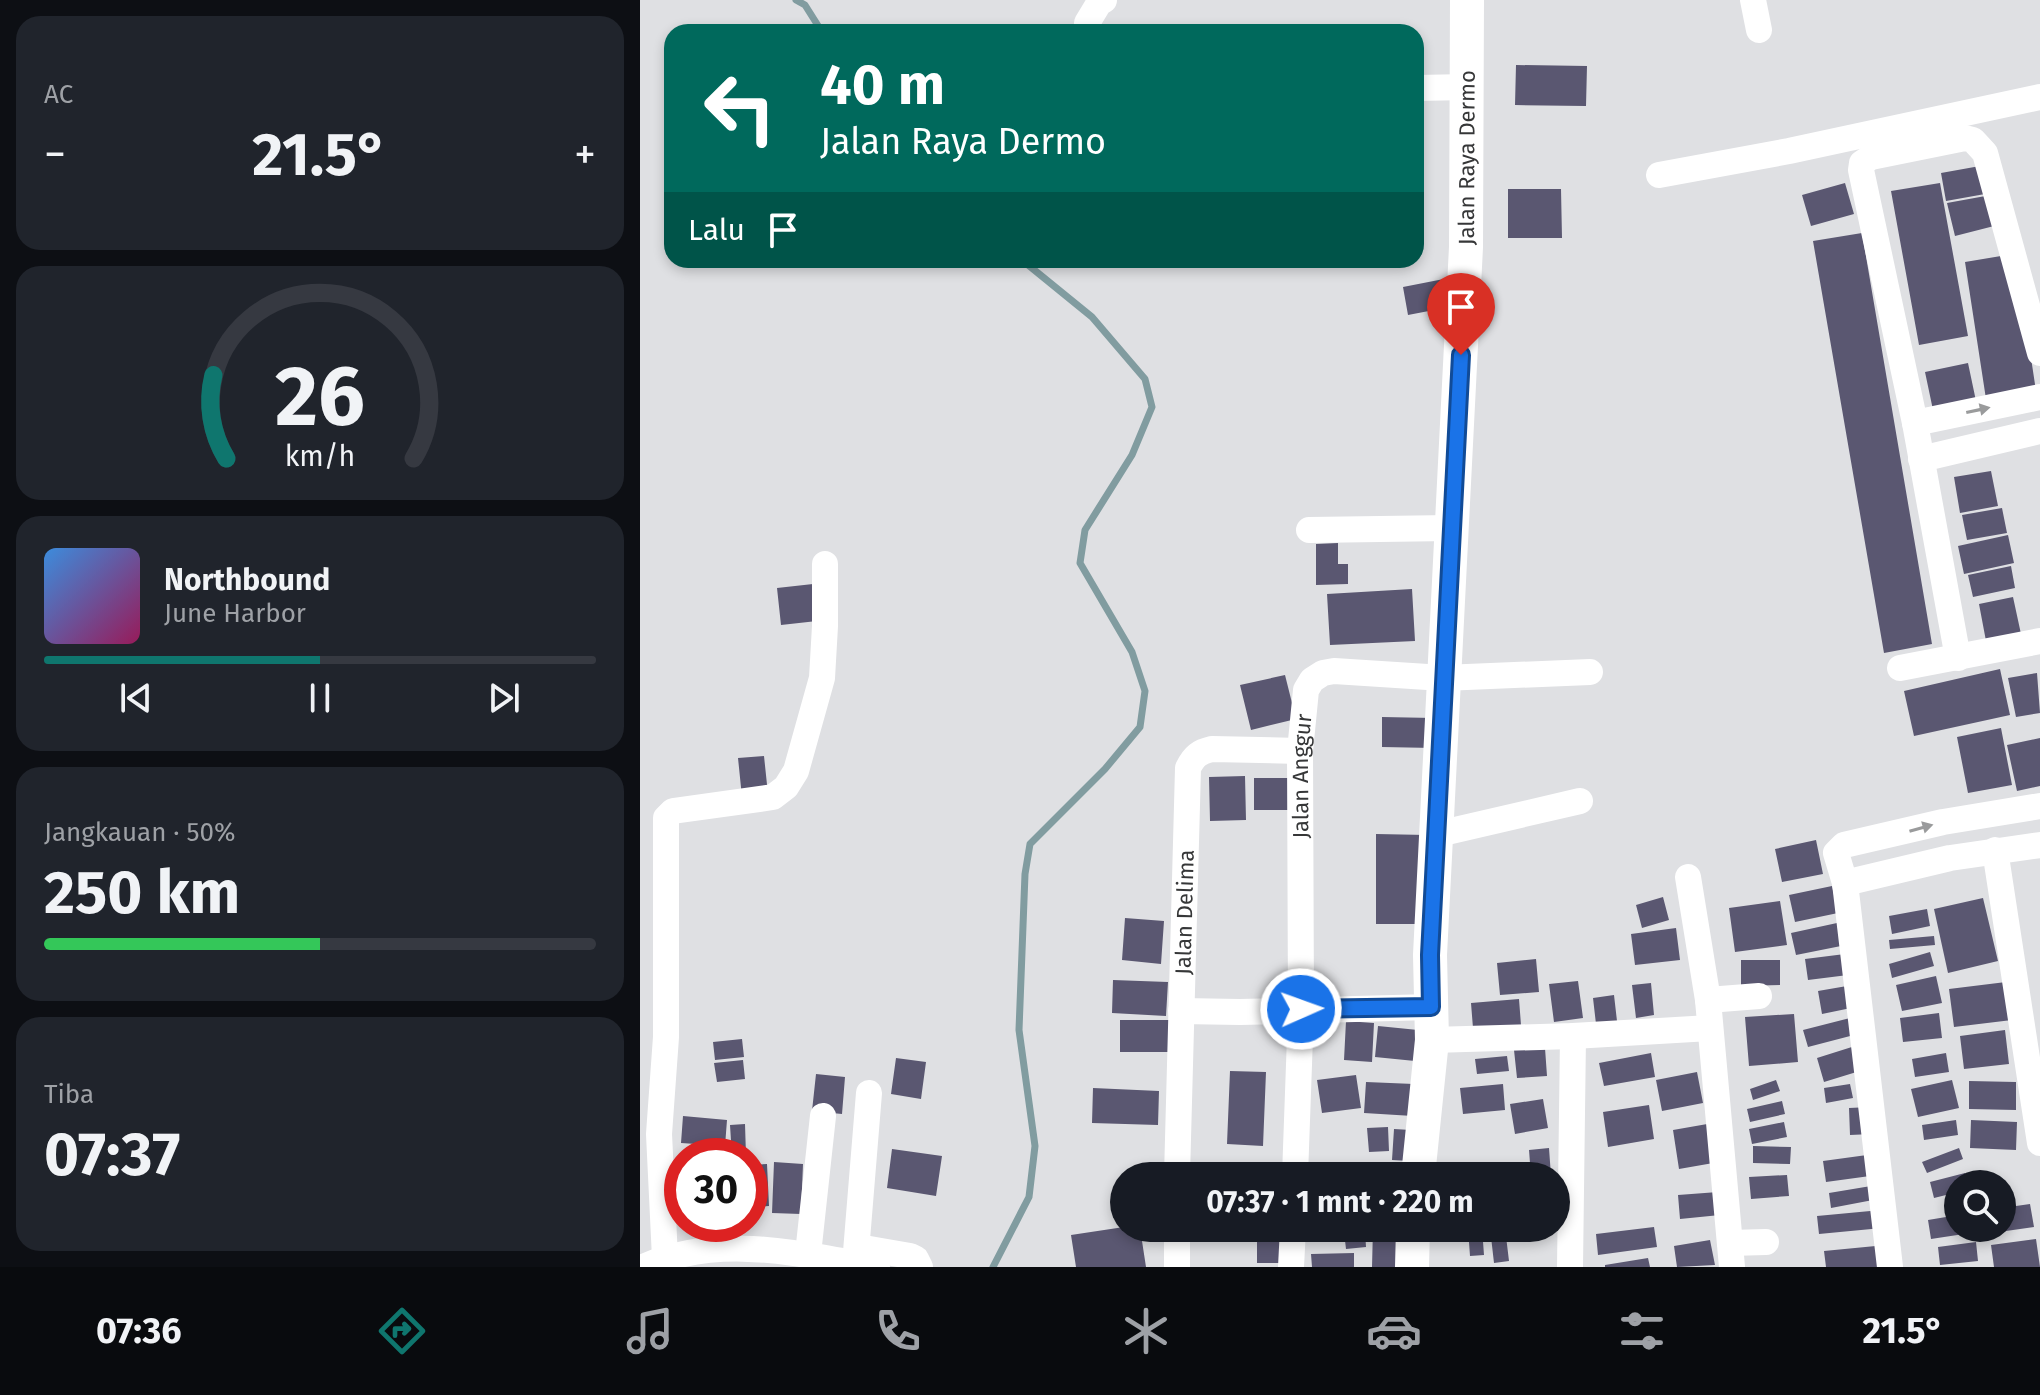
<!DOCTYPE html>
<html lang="id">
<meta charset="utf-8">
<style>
:root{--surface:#171b24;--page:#20242c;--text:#f1f3f6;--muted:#9ea1a6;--line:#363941;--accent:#0f766e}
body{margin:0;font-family:"Fira Sans",sans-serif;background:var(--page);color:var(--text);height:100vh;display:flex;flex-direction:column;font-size:30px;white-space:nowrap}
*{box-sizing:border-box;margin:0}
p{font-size:26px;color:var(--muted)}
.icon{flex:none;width:44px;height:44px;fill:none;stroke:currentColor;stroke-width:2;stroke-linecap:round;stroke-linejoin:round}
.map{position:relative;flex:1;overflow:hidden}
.details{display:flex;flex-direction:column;gap:16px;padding:16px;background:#0d0f14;width:640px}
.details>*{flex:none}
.hud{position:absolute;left:24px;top:24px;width:760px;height:244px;border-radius:24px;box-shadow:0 4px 12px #0003;background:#00695c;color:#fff;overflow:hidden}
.buttons{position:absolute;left:1304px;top:1170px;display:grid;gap:16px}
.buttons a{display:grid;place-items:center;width:72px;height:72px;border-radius:50%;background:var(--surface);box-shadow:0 4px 12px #0003;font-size:40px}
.speed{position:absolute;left:24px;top:1138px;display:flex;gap:16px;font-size:40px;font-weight:700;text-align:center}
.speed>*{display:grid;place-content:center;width:104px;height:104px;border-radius:50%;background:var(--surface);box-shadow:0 4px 12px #0003;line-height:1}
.speed .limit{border:12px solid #d22;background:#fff;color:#111}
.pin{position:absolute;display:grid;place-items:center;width:68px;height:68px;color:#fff;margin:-82px -34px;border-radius:50% 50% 50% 0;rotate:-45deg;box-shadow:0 0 8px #0007}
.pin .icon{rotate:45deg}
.me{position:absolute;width:88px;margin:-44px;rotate:88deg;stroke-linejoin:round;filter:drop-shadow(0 0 6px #0008)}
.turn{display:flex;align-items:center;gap:28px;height:168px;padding:0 24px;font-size:36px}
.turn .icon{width:104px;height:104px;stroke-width:2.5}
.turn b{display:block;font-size:56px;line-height:68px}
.then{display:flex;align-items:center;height:76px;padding:0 24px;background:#0003;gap:16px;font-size:30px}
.big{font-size:60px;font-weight:700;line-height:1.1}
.details .card{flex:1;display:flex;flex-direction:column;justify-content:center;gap:12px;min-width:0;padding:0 28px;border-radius:24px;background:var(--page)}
.details .dial{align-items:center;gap:0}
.dial svg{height:208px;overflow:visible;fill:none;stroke:var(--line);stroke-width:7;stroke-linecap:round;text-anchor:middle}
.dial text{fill:var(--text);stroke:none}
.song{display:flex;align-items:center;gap:24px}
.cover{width:96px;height:96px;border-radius:12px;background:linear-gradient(135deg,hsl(210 70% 55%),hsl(330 70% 35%))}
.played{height:8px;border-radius:4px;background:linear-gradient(90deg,var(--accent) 50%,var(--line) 50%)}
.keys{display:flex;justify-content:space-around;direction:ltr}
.heat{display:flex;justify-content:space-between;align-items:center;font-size:44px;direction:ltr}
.charge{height:12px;border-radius:6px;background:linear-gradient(90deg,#34c759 50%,var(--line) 0)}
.trip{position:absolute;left:470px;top:1162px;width:460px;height:80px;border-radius:40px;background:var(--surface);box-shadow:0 4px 12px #0003;font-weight:700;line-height:80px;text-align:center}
.dock{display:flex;height:128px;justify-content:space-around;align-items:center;background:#090b0e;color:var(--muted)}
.dock .icon{width:56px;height:56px}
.dock .on{color:var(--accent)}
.dock b{font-size:36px;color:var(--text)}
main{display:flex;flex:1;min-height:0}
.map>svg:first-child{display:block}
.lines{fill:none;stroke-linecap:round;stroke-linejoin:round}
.stream{stroke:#819ca0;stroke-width:7}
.building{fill:#5a5771}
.minor{stroke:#fff;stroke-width:26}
.tertiary{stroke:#fff;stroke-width:34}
.oneway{fill:#9a9b9c}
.route-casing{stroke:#114b97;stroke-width:20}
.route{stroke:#1a73e8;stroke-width:14}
.labels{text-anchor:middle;stroke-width:8;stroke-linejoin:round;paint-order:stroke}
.street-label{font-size:22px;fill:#363738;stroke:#fff}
</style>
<main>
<section class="details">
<div class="card"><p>AC</p>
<div class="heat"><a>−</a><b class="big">21.5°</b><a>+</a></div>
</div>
<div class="card dial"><svg viewBox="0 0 100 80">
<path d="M14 69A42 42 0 1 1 86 69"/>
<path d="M14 69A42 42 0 0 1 9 37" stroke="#0f766e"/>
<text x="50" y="56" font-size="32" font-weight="700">26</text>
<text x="50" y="72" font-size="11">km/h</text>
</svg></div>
<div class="card">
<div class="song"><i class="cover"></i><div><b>Northbound</b><p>June Harbor</p></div></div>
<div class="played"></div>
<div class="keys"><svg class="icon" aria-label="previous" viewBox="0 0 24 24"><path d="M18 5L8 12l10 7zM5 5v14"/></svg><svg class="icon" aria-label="pause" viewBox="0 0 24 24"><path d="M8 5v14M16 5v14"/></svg><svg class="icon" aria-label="next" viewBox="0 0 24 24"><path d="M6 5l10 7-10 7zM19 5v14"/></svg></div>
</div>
<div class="card"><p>Jangkauan · 50%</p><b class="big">250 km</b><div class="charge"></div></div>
<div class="card"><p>Tiba</p><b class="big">07:37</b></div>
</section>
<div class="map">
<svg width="1400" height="1267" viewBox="0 0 1400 1267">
<rect width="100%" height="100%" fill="#dfe0e3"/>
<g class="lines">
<path class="stream" d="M156,0L165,5L182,32
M353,1267L389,1197L395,1146L379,1030L385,874L390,844L465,769L500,727L505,691L492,652L440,563L445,530L492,455L512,407L505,379L452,317L382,260"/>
</g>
<path class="building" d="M876,65L947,66L946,106L875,105Z
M1340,166L1345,194L1306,201L1301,173Z
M1205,183L1214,214L1171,226L1162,195Z
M1300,183L1328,336L1279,345L1251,191Z
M868,189H921L922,238H868Z
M1351,195L1358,225L1315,236L1307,203Z
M1222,233L1292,644L1244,653L1173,241Z
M1367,255L1380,285L1396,391L1346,399L1325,262Z
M814,277L820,305L768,315L763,287Z
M1328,363L1336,401L1293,410L1285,372Z
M1351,471L1358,506L1320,513L1314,477Z
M1362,508L1367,533L1327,540L1322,515Z
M1368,535L1374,563L1324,574L1318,546Z
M698,543V564H708V584L676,585V544Z
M1371,566L1375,588L1333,597L1328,575Z
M173,584L177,621L141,625L137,588Z
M772,589L775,641L690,645L687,594Z
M1373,597L1381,634L1346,641L1339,604Z
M1360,669L1370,715L1274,736L1264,691Z
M1397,673L1400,713L1376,717L1368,678Z
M645,675L656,719L611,730L600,685Z
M742,717L794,718V748L742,747Z
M1361,728L1372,785L1328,793L1317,737Z
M1400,738V786L1377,791L1367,745Z
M124,756L128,794L102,797L98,758Z
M605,776L606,820L570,821L569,777Z
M614,778H651L652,810H614Z
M736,834L787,835V924H736Z
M1176,840L1183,874L1142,882L1135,849Z
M1192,886L1198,913L1155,922L1149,895Z
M1023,897L1029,920L1002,928L996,905Z
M1343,898L1358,961L1308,973L1294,909Z
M1140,901L1147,945L1095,952L1089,908Z
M1287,909L1290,926L1252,934L1249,916Z
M485,918L524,921L521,964L482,960Z
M1197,923L1201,946L1156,955L1151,933Z
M1036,928L1040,960L995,965L991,934Z
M1294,936L1295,945L1250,949L1249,940Z
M1290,952L1294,966L1252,978L1249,964Z
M1205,954L1208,975L1168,980L1165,959Z
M896,959L899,992L860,995L857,963Z
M1101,960H1140V985L1101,986Z
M1296,976L1302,1003L1262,1011L1256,985Z
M473,980L528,982L526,1016L472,1013Z
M938,981L943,1018L914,1022L909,984Z
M1366,982L1372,1020L1314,1027L1309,989Z
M1011,983L1014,1015L996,1018L992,985Z
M1207,986L1211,1008L1182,1014L1178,991Z
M974,995L977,1021L956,1024L953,998Z
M879,999L881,1025L833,1028L831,1003Z
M1299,1013L1302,1038L1263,1042L1260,1018Z
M1154,1014L1158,1062L1109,1066L1105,1017Z
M1210,1018L1214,1035L1168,1047L1163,1030Z
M480,1020H530L531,1052H480Z
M706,1021L734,1023L732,1062L704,1060Z
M738,1026L778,1030L775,1061L735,1057Z
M1365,1030L1369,1064L1324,1069L1320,1036Z
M102,1039L104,1057L75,1060L73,1042Z
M1215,1046L1223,1070L1184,1082L1177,1058Z
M905,1048L907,1076L877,1078L874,1050Z
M1011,1053L1015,1077L964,1086L959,1063Z
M1306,1053L1309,1072L1275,1077L1272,1059Z
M867,1056L869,1071L837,1074L835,1059Z
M256,1058L286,1062L281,1099L251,1094Z
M103,1060L105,1079L77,1082L74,1063Z
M590,1071L626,1072L623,1146L587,1144Z
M1057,1072L1063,1103L1022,1111L1016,1080Z
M176,1074L205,1077L202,1114L172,1111Z
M716,1075L721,1108L682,1113L677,1080Z
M1136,1080L1140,1091L1113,1100L1110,1089Z
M1312,1080L1319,1108L1278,1117L1271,1089Z
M1329,1081L1376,1082V1110L1329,1109Z
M726,1082L774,1084L773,1116L724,1113Z
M863,1084L865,1110L823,1114L820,1088Z
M1210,1084L1213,1098L1186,1103L1184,1088Z
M453,1088L519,1091L518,1125L452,1123Z
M903,1099L908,1128L875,1134L870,1104Z
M1142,1101L1145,1114L1110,1122L1107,1109Z
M1009,1105L1014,1139L968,1147L963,1112Z
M1230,1107L1232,1134L1210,1135L1209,1108Z
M43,1116L87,1120L85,1146L41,1143Z
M1316,1120L1318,1135L1284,1140L1282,1125Z
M1331,1120L1377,1122L1376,1150L1330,1148Z
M1144,1122L1147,1137L1112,1144L1109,1129Z
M1073,1123L1079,1162L1039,1169L1033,1130Z
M105,1124L106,1156H92L90,1125Z
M748,1127L749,1151L729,1152L727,1128Z
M754,1129L771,1130L770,1161L752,1160Z
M1113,1146L1151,1147L1150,1164L1113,1163Z
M909,1148L911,1176H891L889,1150Z
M1319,1148L1323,1159L1287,1173L1282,1162Z
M252,1149L302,1156L296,1196L247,1188Z
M1227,1155L1230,1176L1186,1182L1183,1161Z
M134,1162L163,1164L161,1214L132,1213Z
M127,1164L129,1206L112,1207L110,1165Z
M1325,1173L1328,1184H1318V1192L1294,1198L1290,1182Z
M1147,1175L1149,1196L1111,1199L1109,1177Z
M1231,1186L1233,1200L1191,1208L1189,1193Z
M1078,1192L1080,1215L1040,1219L1038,1195Z
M1390,1204L1394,1227L1352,1233L1351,1228H1362V1208Z
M1241,1210L1242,1228L1179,1234L1177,1216Z
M1318,1215V1228H1337V1232L1291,1239L1288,1220Z
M484,1227L500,1228L506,1267H436L431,1235Z
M1014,1227L1017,1247L958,1255L956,1234Z
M733,1228H767L765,1267H732Z
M828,1228H842L844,1255L830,1256Z
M850,1228H865L869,1261L854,1263Z
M725,1231L726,1247L706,1249L704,1232Z
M617,1235H644V1263H617Z
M1396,1239L1400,1267H1354L1351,1245Z
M1070,1240L1075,1265L1037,1267L1034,1246Z
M1336,1242L1338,1261L1300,1265L1298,1247Z
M1246,1245L1240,1267H1186L1184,1251Z
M714,1253V1267H672L671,1254Z
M1008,1258L1010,1267H965V1265Z"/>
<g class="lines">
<g class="minor">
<path d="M1113,0L1119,30"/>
<path d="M447,23L459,3L464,0"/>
<path d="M776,88L829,87"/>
<path d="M1019,175L1149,151L1400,97"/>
<path d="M1275,423L1400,397"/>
<path d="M1281,459L1400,431"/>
<path d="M669,530L811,528"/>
<path d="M1318,658L1275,423L1221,170L1222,163L1231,157L1325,138L1333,140L1345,153L1400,353"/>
<path d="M1260,668L1400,641"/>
<path d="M798,834L940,801"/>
<path d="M1355,850L1400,1143"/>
<path d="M1048,877L1068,1000L1092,1267"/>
<path d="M1205,883L1310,858L1400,845"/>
<path d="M1068,1000L1119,996"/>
<path d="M541,1011L600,1012L791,1007"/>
<path d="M792,1040L933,1036L1070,1028"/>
<path id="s1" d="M537,1176L548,768C554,756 559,752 572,749L660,751"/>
<path id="s2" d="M655,1176L661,1009L660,751L666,690L672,680L683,673L694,671L803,678L950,672"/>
<path d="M1090,1243L1126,1242"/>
<path d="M218,1247L270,1256L276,1259L280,1267"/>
<path d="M168,1254L183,1116"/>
<path d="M25,1258L19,1134L26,1037V818L33,811L133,797L146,787L156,771L182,678L185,626V564"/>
<path d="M215,1264L229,1093"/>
<path d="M3,1267C82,1233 156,1254 237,1267"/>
<path d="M537,1267V1228"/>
<path d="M651,1267L653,1228"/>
<path d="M930,1267L933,1036"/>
<path d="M1250,1267L1205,883L1196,853L1204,845L1303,822L1400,806"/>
</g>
<g class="tertiary">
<path id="s3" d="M778,1176L792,1040L790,955L826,247L827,0"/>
<path d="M772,1267L773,1228"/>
</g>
</g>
<defs><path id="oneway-solid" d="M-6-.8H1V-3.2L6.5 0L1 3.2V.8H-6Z" transform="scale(2)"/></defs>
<g class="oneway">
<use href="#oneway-solid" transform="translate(1338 410) rotate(-12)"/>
<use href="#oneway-solid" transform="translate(1281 828) rotate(-16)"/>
</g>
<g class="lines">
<defs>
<path id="route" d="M661,1009L791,1007L790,955L821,355"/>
</defs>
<use href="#route" class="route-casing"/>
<use href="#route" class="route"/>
</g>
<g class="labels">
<g class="street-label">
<text dy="8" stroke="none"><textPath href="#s3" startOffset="1020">Jalan Raya Dermo</textPath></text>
<text dy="8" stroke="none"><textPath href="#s2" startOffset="400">Jalan Anggur</textPath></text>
<text dy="8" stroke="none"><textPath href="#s1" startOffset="264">Jalan Delima</textPath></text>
</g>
</g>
</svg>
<div class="buttons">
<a><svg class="icon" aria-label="search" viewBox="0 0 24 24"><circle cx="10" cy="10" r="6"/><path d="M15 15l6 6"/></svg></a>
</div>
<div class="speed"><div class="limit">30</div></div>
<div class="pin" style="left:821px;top:355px;background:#d93025"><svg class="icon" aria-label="arrive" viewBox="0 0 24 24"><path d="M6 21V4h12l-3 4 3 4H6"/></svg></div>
<svg class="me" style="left:661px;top:1009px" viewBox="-20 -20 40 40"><circle r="17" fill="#1a73e8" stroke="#fff" stroke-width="3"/><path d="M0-11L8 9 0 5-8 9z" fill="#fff"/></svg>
<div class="trip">07:37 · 1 mnt · 220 m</div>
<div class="hud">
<div class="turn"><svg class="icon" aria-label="left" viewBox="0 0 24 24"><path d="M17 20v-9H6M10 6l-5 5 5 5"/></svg><div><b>40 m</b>Jalan Raya Dermo</div></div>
<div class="then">Lalu<svg class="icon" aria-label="arrive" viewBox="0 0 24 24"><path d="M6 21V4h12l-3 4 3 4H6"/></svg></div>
</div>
</div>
</main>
<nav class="dock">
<b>07:36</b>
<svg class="icon on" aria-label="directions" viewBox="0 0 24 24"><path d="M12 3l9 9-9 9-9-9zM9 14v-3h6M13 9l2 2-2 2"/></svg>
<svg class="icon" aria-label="music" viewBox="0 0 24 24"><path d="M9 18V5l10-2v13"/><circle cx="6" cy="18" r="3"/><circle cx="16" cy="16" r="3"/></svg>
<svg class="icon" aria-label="phone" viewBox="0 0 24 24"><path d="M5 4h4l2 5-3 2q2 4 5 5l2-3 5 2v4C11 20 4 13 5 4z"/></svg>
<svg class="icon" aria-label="climate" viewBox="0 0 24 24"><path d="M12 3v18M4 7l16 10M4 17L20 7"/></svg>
<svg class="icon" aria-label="car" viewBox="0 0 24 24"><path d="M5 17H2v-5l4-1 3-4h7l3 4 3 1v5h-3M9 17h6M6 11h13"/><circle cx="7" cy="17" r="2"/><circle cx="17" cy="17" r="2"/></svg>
<svg class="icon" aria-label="filters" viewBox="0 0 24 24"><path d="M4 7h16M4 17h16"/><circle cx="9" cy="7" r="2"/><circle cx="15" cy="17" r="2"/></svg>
<b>21.5°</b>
</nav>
